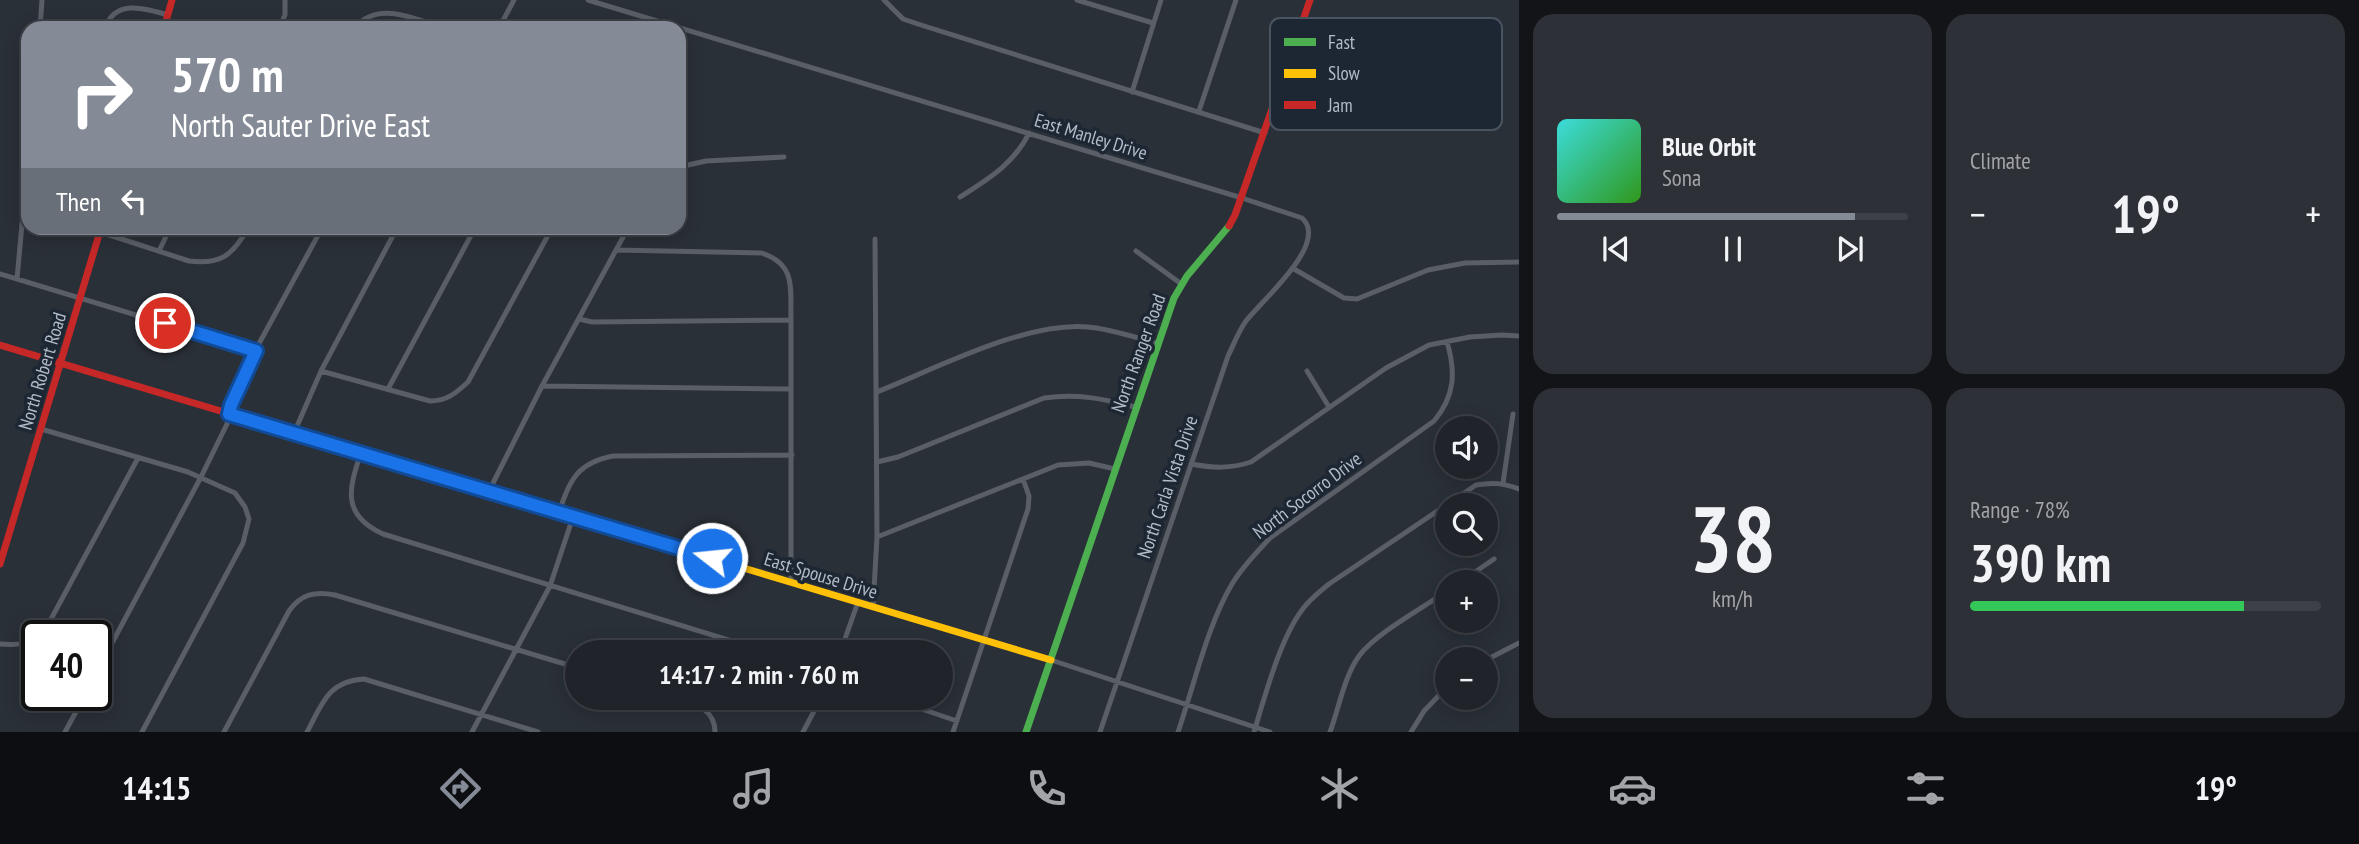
<!DOCTYPE html>
<meta charset="utf-8">
<style>
:root{--surface:#20242a;--page:#2d3036;--text:#f1f3f6;--muted:#a2a4a8;--line:#3d4147;--accent:#848b96}
body{margin:0;font-family:"PT Sans Narrow",sans-serif;background:var(--page);color:var(--text);height:100vh;display:flex;flex-direction:column;font-size:26px;white-space:nowrap}
*{box-sizing:border-box;margin:0}
p{font-size:23px;color:var(--muted)}
.icon{flex:none;width:38px;height:38px;fill:none;stroke:currentColor;stroke-width:2;stroke-linecap:round;stroke-linejoin:round}
.map{position:relative;flex:1;overflow:hidden}
.details{display:flex;flex-direction:column;gap:14px;padding:14px;background:#121417;width:840px}
.details>*{flex:none}
.banner{position:absolute;left:21px;top:21px;width:665px;height:214px;border-radius:21px;box-shadow:0 4px 18px #0003,0 0 0 2px var(--line);background:#848b96;color:#fff;overflow:hidden}
.fabs{position:absolute;left:1435px;top:416px;display:grid;gap:14px}
.fabs a{display:grid;place-items:center;width:63px;height:63px;border-radius:50%;background:var(--surface);box-shadow:0 4px 18px #0003,0 0 0 2px var(--line);font-size:35px}
.speed{position:absolute;left:21px;top:620px;display:flex;gap:14px;font-size:35px;font-weight:700;text-align:center}
.speed>*{display:grid;place-content:center;width:91px;height:91px;border-radius:50%;background:var(--surface);box-shadow:0 4px 18px #0003,0 0 0 2px var(--line);line-height:1}
.speed .limit{border:4px solid #111;border-radius:10px;background:#fff;color:#111}
.pin{position:absolute;display:grid;place-items:center;width:60px;height:60px;color:#fff;margin:-30px;border:4px solid #fff;border-radius:50%;box-shadow:0 2px 7px #0007}
.me{position:absolute;width:77px;margin:-38px;rotate:286deg;stroke-linejoin:round;filter:drop-shadow(0 0 5px #0008)}
.turn{display:flex;align-items:center;gap:24px;height:147px;padding:0 35px;font-size:32px}
.turn .icon{width:91px;height:91px;stroke-width:2.5}
.turn b{display:block;font-size:49px;line-height:60px}
.then{display:flex;align-items:center;height:66px;padding:0 35px;background:#0003;gap:14px;font-size:26px}
.big{font-size:52px;font-weight:700;line-height:1.1}
.details .card{flex:1;display:flex;flex-direction:column;justify-content:center;gap:10px;min-width:0;padding:0 24px;border-radius:21px;background:var(--page)}
.details .dial{align-items:center;gap:0}
.dial b{font-size:91px;line-height:1}
.song{display:flex;align-items:center;gap:21px}
.cover{width:84px;height:84px;border-radius:10px;background:linear-gradient(135deg,hsl(180 70% 55%),hsl(110 70% 35%))}
.played{height:7px;border-radius:4px;background:linear-gradient(90deg,var(--accent) 85%,var(--line) 85%)}
.keys{display:flex;justify-content:space-around;direction:ltr}
.heat{display:flex;justify-content:space-between;align-items:center;font-size:38px;direction:ltr}
.charge{height:10px;border-radius:5px;background:linear-gradient(90deg,#34c759 78%,var(--line) 0)}
.details .tiles{flex:1;display:grid;gap:14px;grid-template-columns:repeat(2,1fr)}
.trip{position:absolute;left:565px;top:640px;width:388px;height:70px;border-radius:35px;background:var(--surface);box-shadow:0 4px 18px #0003,0 0 0 2px var(--line);font-weight:700;line-height:70px;text-align:center}
.menu{display:flex;height:112px;justify-content:space-around;align-items:center;background:#0d0e11;color:var(--muted)}
.menu .icon{width:49px;height:49px}
.menu .current{color:var(--accent)}
.menu b{font-size:32px;color:var(--text)}
main{display:flex;flex:1;min-height:0}
.map>svg:first-child{display:block}
.lines{fill:none;stroke-linecap:round;stroke-linejoin:round}
.street{stroke:#5a5e66;stroke-width:5}
.fast{stroke:#4caf50;stroke-width:7}
.slow{stroke:#ffc107;stroke-width:7}
.jam{stroke:#c62828;stroke-width:7}
.route-casing{stroke:#114b97;stroke-width:18}
.route{stroke:#1a73e8;stroke-width:12}
.labels{text-anchor:middle;stroke-width:7;stroke-linejoin:round;paint-order:stroke}
.street-label{font-size:19px;fill:#b4bcc9;stroke:#1d2633}
.key{fill:#1d2633;stroke:#4a5360;stroke-width:2}
.key-label{font-size:19px;fill:#b4bcc9}
</style>
<main>
<div class="map">
<svg width="1519" height="732" viewBox="0 0 1519 732">
<rect width="100%" height="100%" fill="#2a3038"/>
<g class="lines">
<path class="street" d="M588,0L1242,198L1302,218C1330,243 1261,301 1246,321C1238,332 1234,344 1228,356L1100,732
M884,0L903,19L921,25L1265,133
M1077,0L1153,23
M40,28L42,0
M105,28C115,0 142,7 168,15
M279,28L285,15V0
M355,28C377,0 416,19 444,28
M499,28L514,0
M1132,92L1161,0
M1199,111L1236,0
M679,167L706,161L784,157
M960,197C988,179 1014,164 1029,133
M100,232L189,261C221,265 233,255 248,228
M616,250L762,253C797,265 790,289 791,320V581
M159,251L170,228
M1136,251L1180,283
M1294,269L1344,298L1357,299L1428,270L1465,263L1519,262
M0,274L255,351
M17,279L28,158
M579,319L592,322L791,320
M321,371L430,401C447,401 456,393 468,382L552,228
M1307,371L1329,407
M542,386L791,389
M388,389L475,228
M877,392C935,369 1026,321 1088,327C1111,329 1134,337 1156,343
M41,429L188,472L235,493L245,507L249,519L243,543L142,732
M294,433L321,371L397,228
M361,453C348,490 342,515 383,534L771,653
M877,462L898,457L1044,398C1077,393 1104,399 1135,407
M1191,464C1213,468 1230,469 1251,462L1386,368L1429,345L1470,337L1502,335L1519,336
M1503,483L1513,414
M489,491L542,386L628,228
M559,512C570,480 577,463 613,456L792,455
M877,537L1058,465L1089,463L1115,469
M711,558L720,528
M1459,583L1494,559
M873,607L877,537L875,239
M39,635L50,621L138,458
M0,644C14,645 25,645 37,637
M840,653L858,602
M1051,660L1270,732
M1486,660L1519,643
M96,673L201,477L227,424L231,405L255,351L322,228
M677,698C695,704 715,709 715,732
M901,702L957,721
M65,732L85,695
M224,732L289,611C301,594 315,591 335,595L578,668
M307,732C322,704 328,681 364,679L538,732
M472,732L550,586L573,517
M803,732L821,698
M953,732L1028,509L1029,496L1023,479
M1178,732C1194,686 1207,626 1232,584C1242,567 1256,553 1270,538L1434,421C1455,396 1456,372 1447,342
M1254,732C1265,696 1280,639 1302,610C1309,600 1319,592 1329,584L1476,485C1492,482 1503,483 1519,489
M1330,732C1339,708 1344,677 1359,656C1376,633 1423,608 1447,591
M1411,732L1424,711L1447,687"/>
<path class="fast" d="M344,448L633,535
M1026,732L1174,298L1187,276L1229,226"/>
<path class="slow" d="M633,535L1051,660"/>
<path class="jam" d="M164,28L172,0
M1229,226L1235,215L1310,0
M0,345L344,448
M0,564L101,228"/>
</g>
<g class="lines">
<defs>
<path id="route" d="M165,323L256,351L231,405L229,414L712,558"/>
</defs>
<use href="#route" class="route-casing"/>
<use href="#route" class="route"/>
</g>
<g class="labels">
<g class="street-label">
<text transform="translate(1091 136) rotate(17)" y="7">East Manley Drive</text>
<text transform="translate(1138 353) rotate(-70)" y="7">North Ranger Road</text>
<text transform="translate(42 371) rotate(-73)" y="7">North Robert Road</text>
<text transform="translate(1167 487) rotate(-71)" y="7">North Carla Vista Drive</text>
<text transform="translate(1307 495) rotate(-37)" y="7">North Socorro Drive</text>
<text transform="translate(821 575) rotate(17)" y="7">East Spouse Drive</text>
</g>
</g>
<rect x="1270" y="18" width="232" height="112" rx="10" class="key"/>
<rect x="1284" y="38" width="32" height="8" fill="#4caf50"/>
<rect x="1284" y="69" width="32" height="9" fill="#ffc107"/>
<rect x="1284" y="101" width="32" height="8" fill="#c62828"/>
<g class="key-label">
<text x="1328" y="49">Fast</text>
<text x="1328" y="80">Slow</text>
<text x="1328" y="112">Jam</text>
</g>
</svg>
<div class="fabs">
<a><svg class="icon" aria-label="sound" viewBox="0 0 24 24"><path d="M4 9h4l5-4v14l-5-4H4zM17 9q2 3 0 6"/></svg></a>
<a><svg class="icon" aria-label="search" viewBox="0 0 24 24"><circle cx="10" cy="10" r="6"/><path d="M15 15l6 6"/></svg></a>
<a>+</a>
<a>−</a>
</div>
<div class="speed"><div class="limit">40</div></div>
<div class="pin" style="left:165px;top:323px;background:#d93025"><svg class="icon" aria-label="arrive" viewBox="0 0 24 24"><path d="M6 21V4h12l-3 4 3 4H6"/></svg></div>
<svg class="me" style="left:712px;top:558px" viewBox="-20 -20 40 40"><circle r="17" fill="#1a73e8" stroke="#fff" stroke-width="3"/><path d="M0-11L8 9 0 5-8 9z" fill="#fff"/></svg>
<div class="trip">14:17 · 2 min · 760 m</div>
<div class="banner">
<div class="turn"><svg class="icon" aria-label="right" viewBox="0 0 24 24"><path d="M7 20v-9h11M14 6l5 5-5 5"/></svg><div><b>570 m</b>North Sauter Drive East</div></div>
<div class="then">Then<svg class="icon" aria-label="left" viewBox="0 0 24 24"><path d="M17 20v-9H6M10 6l-5 5 5 5"/></svg></div>
</div>
</div>
<section class="details">
<div class="tiles">
<div class="card">
<div class="song"><i class="cover"></i><div><b>Blue Orbit</b><p>Sona</p></div></div>
<div class="played"></div>
<div class="keys"><svg class="icon" aria-label="previous" viewBox="0 0 24 24"><path d="M18 5L8 12l10 7zM5 5v14"/></svg><svg class="icon" aria-label="pause" viewBox="0 0 24 24"><path d="M8 5v14M16 5v14"/></svg><svg class="icon" aria-label="next" viewBox="0 0 24 24"><path d="M6 5l10 7-10 7zM19 5v14"/></svg></div>
</div>
<div class="card"><p>Climate</p>
<div class="heat"><a>−</a><b class="big">19°</b><a>+</a></div>
</div>
<div class="card dial"><b>38</b><p>km/h</p></div>
<div class="card"><p>Range · 78%</p><b class="big">390 km</b><div class="charge"></div></div>
</div>
</section>
</main>
<nav class="menu">
<b>14:15</b>
<svg class="icon current" aria-label="directions" viewBox="0 0 24 24"><path d="M12 3l9 9-9 9-9-9zM9 14v-3h6M13 9l2 2-2 2"/></svg>
<svg class="icon" aria-label="music" viewBox="0 0 24 24"><path d="M9 18V5l10-2v13"/><circle cx="6" cy="18" r="3"/><circle cx="16" cy="16" r="3"/></svg>
<svg class="icon" aria-label="phone" viewBox="0 0 24 24"><path d="M5 4h4l2 5-3 2q2 4 5 5l2-3 5 2v4C11 20 4 13 5 4z"/></svg>
<svg class="icon" aria-label="climate" viewBox="0 0 24 24"><path d="M12 3v18M4 7l16 10M4 17L20 7"/></svg>
<svg class="icon" aria-label="car" viewBox="0 0 24 24"><path d="M5 17H2v-5l4-1 3-4h7l3 4 3 1v5h-3M9 17h6M6 11h13"/><circle cx="7" cy="17" r="2"/><circle cx="17" cy="17" r="2"/></svg>
<svg class="icon" aria-label="filters" viewBox="0 0 24 24"><path d="M4 7h16M4 17h16"/><circle cx="9" cy="7" r="2"/><circle cx="15" cy="17" r="2"/></svg>
<b>19°</b>
</nav>
